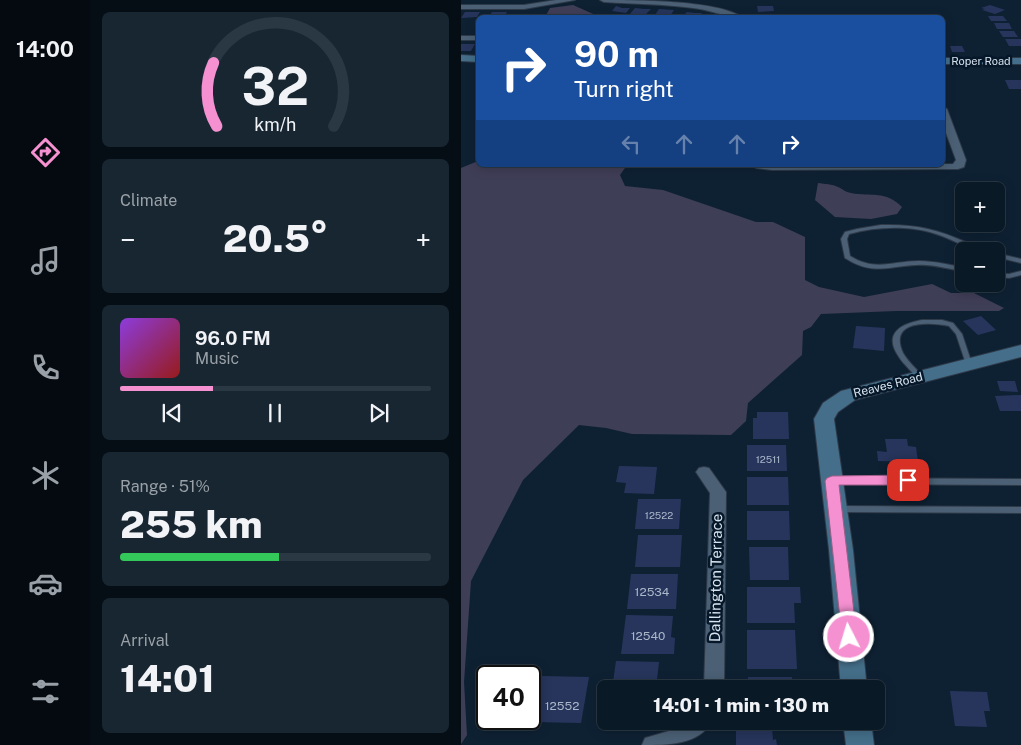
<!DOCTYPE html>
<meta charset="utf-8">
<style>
:root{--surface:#0a1926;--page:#182632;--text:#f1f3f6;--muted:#99a0a7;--line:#2a3843;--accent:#f590d1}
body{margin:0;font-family:"Public Sans",sans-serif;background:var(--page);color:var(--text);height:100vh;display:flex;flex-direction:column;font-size:19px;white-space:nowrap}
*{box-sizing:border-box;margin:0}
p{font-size:16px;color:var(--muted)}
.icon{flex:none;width:28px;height:28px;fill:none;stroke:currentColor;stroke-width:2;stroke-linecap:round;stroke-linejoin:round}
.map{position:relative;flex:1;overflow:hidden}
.sheet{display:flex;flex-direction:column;gap:12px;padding:12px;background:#060e15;width:371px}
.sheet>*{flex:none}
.top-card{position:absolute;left:15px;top:15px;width:469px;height:152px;border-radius:8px;box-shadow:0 2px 12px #0003,0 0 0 1px var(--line);background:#1a4fa0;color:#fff;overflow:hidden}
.tools{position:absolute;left:494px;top:182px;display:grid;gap:10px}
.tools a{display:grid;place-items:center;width:50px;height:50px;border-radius:8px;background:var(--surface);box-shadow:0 2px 12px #0003,0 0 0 1px var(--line);font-size:25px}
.speed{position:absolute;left:15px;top:665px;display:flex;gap:10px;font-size:25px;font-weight:700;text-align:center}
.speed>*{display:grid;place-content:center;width:65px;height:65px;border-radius:50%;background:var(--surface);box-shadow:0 2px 12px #0003,0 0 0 1px var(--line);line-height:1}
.speed .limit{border:2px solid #111;border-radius:8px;background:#fff;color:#111}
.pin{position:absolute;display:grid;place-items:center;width:42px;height:42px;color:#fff;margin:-21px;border-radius:10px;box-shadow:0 2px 8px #0006}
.me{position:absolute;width:55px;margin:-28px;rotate:355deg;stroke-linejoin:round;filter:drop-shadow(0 0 4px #0008)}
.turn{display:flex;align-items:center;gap:18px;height:105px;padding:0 15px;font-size:22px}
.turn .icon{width:65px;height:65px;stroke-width:2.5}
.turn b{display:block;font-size:35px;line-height:42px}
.lanes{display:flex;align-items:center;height:48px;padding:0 15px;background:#0003;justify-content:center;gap:25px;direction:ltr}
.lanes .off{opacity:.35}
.big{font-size:38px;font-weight:800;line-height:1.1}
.sheet .tile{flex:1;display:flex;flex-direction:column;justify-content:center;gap:8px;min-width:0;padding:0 18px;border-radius:8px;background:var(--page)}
.sheet .dial{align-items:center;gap:0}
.dial svg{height:130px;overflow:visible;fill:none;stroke:var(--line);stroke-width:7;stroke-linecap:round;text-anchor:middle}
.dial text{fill:var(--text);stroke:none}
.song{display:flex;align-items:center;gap:15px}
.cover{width:60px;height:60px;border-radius:8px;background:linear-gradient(135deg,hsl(270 70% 55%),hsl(0 70% 35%))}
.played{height:5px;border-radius:2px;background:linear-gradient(90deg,var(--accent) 30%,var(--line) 30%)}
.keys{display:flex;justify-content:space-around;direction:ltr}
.heat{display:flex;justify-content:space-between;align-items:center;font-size:28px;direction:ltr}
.charge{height:8px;border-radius:4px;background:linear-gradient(90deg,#34c759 51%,var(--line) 0)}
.trip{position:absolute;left:136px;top:680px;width:288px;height:50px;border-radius:8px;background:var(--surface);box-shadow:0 2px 12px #0003,0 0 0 1px var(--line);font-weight:800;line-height:50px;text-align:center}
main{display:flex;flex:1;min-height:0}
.menu{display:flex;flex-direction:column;width:90px;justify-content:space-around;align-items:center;background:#040a0f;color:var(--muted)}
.menu .icon{width:35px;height:35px}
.menu .selected{color:var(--accent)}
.menu b{font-size:22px;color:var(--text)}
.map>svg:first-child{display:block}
.green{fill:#3f3e57}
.building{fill:#27355c}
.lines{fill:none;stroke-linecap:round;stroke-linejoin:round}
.lane-casing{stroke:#2f3a49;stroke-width:2}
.street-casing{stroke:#2f3a49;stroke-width:2}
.secondary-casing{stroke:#2f3a49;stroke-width:2}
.lane{fill:#4b6075;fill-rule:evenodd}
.street{fill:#4b6075;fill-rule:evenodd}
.secondary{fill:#446e89;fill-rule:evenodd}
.route{fill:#f590d1;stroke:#9f5e88}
.labels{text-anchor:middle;stroke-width:5;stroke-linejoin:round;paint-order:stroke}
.number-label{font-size:10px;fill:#abb8ca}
.far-street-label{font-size:11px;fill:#d7e3ef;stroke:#051728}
.street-label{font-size:12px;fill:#d7e3ef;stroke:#051728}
.near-number-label{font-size:12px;fill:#abb8ca}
.near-street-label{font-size:15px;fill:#d7e3ef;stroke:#051728}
</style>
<main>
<nav class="menu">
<b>14:00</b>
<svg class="icon selected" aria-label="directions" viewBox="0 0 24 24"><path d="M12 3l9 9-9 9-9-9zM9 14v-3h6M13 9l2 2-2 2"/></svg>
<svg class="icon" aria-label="music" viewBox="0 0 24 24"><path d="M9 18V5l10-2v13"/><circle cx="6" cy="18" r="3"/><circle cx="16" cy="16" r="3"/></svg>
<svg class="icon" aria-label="phone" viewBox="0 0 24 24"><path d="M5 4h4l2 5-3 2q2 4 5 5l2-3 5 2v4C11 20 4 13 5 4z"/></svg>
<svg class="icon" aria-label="climate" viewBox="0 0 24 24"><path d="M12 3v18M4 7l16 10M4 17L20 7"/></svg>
<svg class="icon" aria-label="car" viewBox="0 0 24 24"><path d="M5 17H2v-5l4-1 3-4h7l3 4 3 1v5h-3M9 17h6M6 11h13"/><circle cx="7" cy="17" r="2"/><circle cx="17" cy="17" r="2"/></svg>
<svg class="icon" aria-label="filters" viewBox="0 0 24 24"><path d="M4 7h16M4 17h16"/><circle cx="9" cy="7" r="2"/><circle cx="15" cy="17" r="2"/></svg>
</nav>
<section class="sheet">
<div class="tile dial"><svg viewBox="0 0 100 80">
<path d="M14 69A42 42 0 1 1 86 69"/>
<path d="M14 69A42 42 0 0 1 12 30" stroke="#f590d1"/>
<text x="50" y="56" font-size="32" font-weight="700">32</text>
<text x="50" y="72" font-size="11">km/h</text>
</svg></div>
<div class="tile"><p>Climate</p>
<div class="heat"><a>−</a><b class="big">20.5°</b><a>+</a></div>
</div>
<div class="tile">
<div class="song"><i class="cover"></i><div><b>96.0 FM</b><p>Music</p></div></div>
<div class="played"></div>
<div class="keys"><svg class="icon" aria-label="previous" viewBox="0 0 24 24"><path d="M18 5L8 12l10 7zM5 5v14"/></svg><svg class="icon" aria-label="pause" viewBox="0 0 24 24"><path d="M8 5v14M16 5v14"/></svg><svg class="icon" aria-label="next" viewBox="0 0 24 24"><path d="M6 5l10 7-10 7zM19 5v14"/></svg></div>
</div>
<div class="tile"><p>Range · 51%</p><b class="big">255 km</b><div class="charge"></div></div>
<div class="tile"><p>Arrival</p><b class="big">14:01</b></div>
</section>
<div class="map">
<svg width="560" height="745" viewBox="0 0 560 745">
<rect width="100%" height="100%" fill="#0e2133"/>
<path class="green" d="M112,5L139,17H84L89,8Z
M17,161L18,165H176L164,168L159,175L164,186L202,190L295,222H312L344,237V280L358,287L403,297L471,284L490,293H513L543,308L538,311H435L360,314L350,327L342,331L341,355L287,403L285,421L270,435L171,434L145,428L118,425L62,480L10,581L3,682L6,735L0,744V168Z
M357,183C364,184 371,184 377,187C382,189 384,192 390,193C411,197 424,190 441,207L436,214L410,219L374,217L354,200Z"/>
<path class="building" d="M529,5L544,10L534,14L521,10L524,9L520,8Z
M155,6L161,8H169L165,13L151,11Z
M296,6H312L313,11L297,12Z
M174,8L183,9H190L184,15L169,14Z
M198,9L213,10L209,16L194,15Z
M4,12H19L16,17L0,18Z
M31,12H46L43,17L27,18Z
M226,12L234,13H241L236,18H220Z
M527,16H542L546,21H530Z
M533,23H548L551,29H536Z
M538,31H553L557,37H542Z
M544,39H560V46H548Z
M0,44H14L10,51H0Z
M489,46H501L504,52H491Z
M544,80H560V89H548Z
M520,316L535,330L517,335L502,321Z
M395,326L424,328L423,351L392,348Z
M536,381H554L557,392L539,391Z
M560,395V411H539L534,396Z
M296,412H327L328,439H292V418H296Z
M424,439H446L447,446L455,447L457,462L417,461L416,451L426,452Z
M286,445H325L326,471H286Z
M158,466L196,467L193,494L163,493L165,483L155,482Z
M286,477H327L328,505H286Z
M177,499H220L218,529H174Z
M286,511H328L329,540H286Z
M177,535H221L219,567H174Z
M288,547H327L328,580H289Z
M170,574H217L215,609H166Z
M286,587H339L340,603H333L334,623H286Z
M165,615L212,616L210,637L214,638L213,654H160Z
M286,630H334L336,669H286Z
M155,661L198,662L195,689H151Z
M81,676L128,677L120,723L72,722Z
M287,677H331L332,689H287Z
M489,691L526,692L529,711H523L526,727L494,726Z
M311,728L312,740L315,739L316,745H275V729Z"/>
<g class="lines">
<defs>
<path id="lane" d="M420,225C454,224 476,229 507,243C513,245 520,248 525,251C510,252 495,241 481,236C452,225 418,226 388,234L386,239L389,256C415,272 431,261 458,261C473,261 488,265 502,267V271C487,269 472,264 456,265C427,266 412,276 384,258L380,239L384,232L396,229Z
M535,253L560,259V263L535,257Z
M560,271V275L548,278L535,277V273L548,274Z
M461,320H481L492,323L501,334L511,364L510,365L508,366L505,364L495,334L488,326C468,322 427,320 442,353C447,362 456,369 462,377L461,379H457C451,371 443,365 438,357C422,334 439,324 461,320Z
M374,478L560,479V485L374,484L371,483L370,481L371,479Z
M378,506L560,507V513L378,512L375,511L374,509L375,507Z"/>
<path id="street" d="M95,0H114L63,9H0V5H63Z
M139,0C172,0 256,0 281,17C270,19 246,9 232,8C202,4 173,4 143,2Z
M0,36H18V40H0Z
M481,106L486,109L505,160L503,167L497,169L311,170L295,168L290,165L492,164L495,160L481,122Z
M243,467L248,468L265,492L263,689H243L249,493L235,472L238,468Z
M228,721H251C238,745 207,745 181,745L184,738L215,729Z"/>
<path id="secondary" d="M0,55L18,56V62L0,61Z
M481,58H560V64H481Z
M560,345V357L394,400L377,412L373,419L392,550L406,689H380L368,550L353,419L362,403L380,391Z
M382,721H410L413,745H385Z"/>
</defs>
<use href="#lane" class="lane-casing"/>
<use href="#street" class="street-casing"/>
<use href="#secondary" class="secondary-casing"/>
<use href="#lane" class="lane"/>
<use href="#street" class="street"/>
<use href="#secondary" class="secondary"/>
</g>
<path class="route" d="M447,475L451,477L453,480L451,483L447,485H378L396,637L394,641L388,643L383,641L381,637L364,481L366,478L371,476Z"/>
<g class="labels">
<g class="number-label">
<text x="307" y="463">12511</text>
<text x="198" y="519">12522</text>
</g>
<g class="far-street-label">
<text x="520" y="65">Roper Road</text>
</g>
<g class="street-label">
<text transform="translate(427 385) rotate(-14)" y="4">Reaves Road</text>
</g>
<g class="near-number-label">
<text x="191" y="596">12534</text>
<text x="187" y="640">12540</text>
<text x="101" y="710">12552</text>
</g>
<g class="near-street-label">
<text transform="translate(255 578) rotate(-89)" y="5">Dallington Terrace</text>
</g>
</g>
</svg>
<div class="tools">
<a>+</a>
<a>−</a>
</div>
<div class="speed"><div class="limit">40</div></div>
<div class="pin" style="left:447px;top:480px;background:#d93025"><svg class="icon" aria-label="arrive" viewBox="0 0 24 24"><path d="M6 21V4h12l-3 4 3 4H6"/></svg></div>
<svg class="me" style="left:388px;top:637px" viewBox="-20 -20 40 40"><circle r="17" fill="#f590d1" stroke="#fff" stroke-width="3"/><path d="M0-11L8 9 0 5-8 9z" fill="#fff"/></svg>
<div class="trip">14:01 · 1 min · 130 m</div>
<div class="top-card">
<div class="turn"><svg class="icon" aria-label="right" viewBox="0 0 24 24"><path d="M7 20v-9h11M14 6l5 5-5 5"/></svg><div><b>90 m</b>Turn right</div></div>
<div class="lanes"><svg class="icon off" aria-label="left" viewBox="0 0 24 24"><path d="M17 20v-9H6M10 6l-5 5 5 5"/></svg><svg class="icon off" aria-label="ahead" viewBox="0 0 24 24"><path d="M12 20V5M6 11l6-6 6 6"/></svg><svg class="icon off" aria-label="ahead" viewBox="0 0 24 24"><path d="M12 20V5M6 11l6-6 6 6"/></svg><svg class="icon" aria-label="right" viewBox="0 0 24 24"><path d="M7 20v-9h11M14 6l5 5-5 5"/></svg></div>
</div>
</div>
</main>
